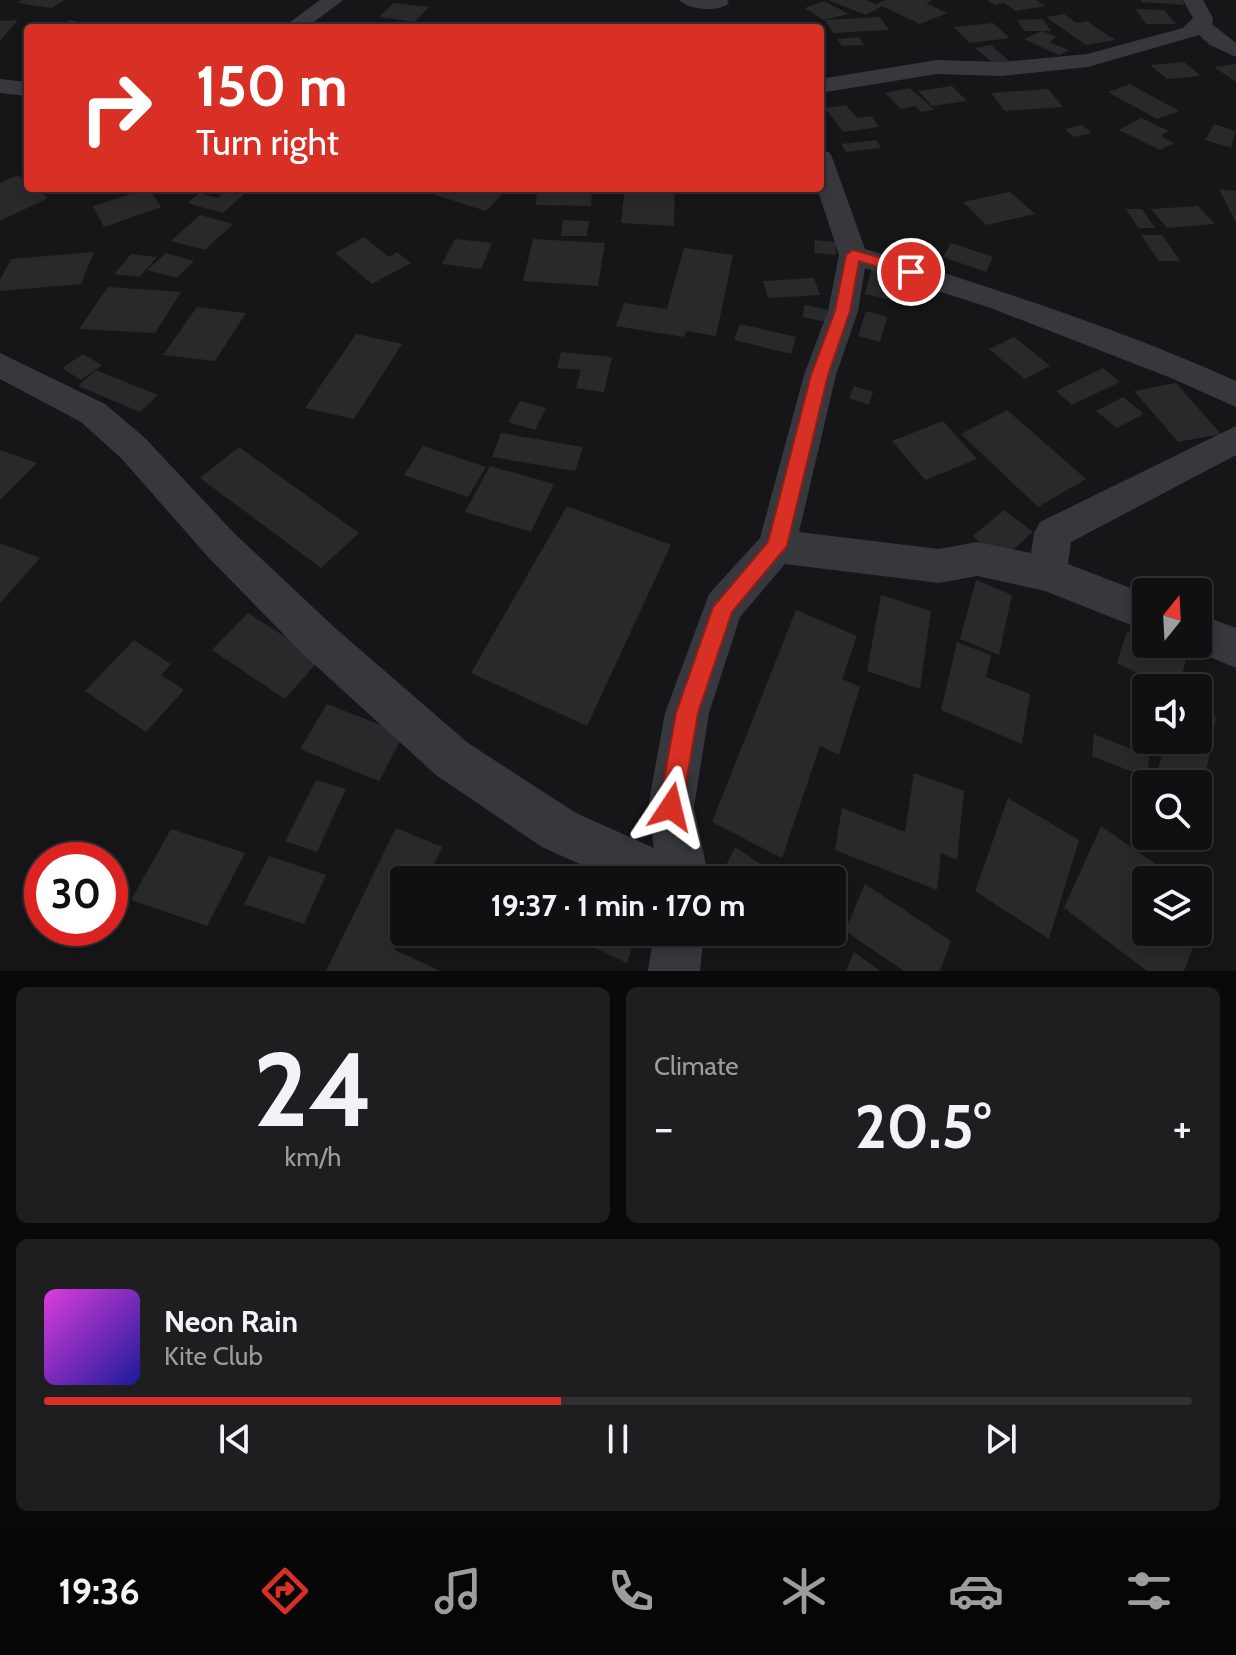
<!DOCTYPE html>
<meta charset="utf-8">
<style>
:root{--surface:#101012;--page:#1e1e20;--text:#f1f3f6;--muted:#9c9d9f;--line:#303032;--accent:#d93025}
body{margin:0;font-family:Cabin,sans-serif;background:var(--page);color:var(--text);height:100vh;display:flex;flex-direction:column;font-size:30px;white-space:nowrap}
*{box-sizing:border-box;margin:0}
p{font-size:26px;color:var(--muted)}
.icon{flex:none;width:44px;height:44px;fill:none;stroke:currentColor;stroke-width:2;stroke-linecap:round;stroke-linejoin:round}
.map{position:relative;height:971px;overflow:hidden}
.sheet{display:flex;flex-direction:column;gap:16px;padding:16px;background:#09090a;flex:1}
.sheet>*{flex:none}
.guide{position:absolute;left:24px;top:24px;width:800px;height:168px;border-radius:8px;box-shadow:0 4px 12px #0003,0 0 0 2px var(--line);background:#d93025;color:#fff;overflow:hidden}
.needle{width:52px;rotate:18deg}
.tools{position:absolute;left:1132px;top:578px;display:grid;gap:16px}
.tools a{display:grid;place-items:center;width:80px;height:80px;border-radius:8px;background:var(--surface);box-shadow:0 4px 12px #0003,0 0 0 2px var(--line);font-size:40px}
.speed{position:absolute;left:24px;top:842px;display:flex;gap:16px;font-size:40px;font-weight:700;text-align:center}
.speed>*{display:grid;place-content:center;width:104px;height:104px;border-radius:50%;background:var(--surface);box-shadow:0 4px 12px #0003,0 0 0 2px var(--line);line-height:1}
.speed .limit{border:12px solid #d22;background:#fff;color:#111}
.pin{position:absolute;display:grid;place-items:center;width:68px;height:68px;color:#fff;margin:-34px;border:4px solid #fff;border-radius:50%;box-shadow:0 2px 8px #0007}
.me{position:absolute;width:88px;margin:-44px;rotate:10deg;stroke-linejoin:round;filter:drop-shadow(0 0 6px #0008)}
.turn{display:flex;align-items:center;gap:28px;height:168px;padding:0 40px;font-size:36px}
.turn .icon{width:104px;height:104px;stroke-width:2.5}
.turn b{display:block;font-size:56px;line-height:68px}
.big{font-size:60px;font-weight:800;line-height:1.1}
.sheet .widget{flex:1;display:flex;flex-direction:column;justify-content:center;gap:12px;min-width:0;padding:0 28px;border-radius:12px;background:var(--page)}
.sheet .dial{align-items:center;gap:0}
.dial b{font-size:104px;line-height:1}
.song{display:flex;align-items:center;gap:24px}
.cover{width:96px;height:96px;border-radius:12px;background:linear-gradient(135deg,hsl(300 70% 55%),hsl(240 70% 35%))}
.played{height:8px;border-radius:4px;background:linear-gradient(90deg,var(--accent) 45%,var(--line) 45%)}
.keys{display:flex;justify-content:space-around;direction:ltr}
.heat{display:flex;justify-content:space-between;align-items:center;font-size:44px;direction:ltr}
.sheet .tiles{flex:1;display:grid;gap:16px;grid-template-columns:1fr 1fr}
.widget:last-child{grid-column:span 2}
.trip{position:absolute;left:390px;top:866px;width:456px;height:80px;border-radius:8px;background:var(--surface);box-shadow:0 4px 12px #0003,0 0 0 2px var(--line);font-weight:800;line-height:80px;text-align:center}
.dock{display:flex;height:128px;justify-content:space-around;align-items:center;background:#060607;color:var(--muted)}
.dock .icon{width:56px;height:56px}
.dock .active{color:var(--accent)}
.dock b{font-size:36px;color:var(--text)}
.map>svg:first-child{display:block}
.building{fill:#29292c}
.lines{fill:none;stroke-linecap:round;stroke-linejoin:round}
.street{fill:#37383d;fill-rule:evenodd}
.route{fill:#d93025;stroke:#8d1f18;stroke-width:2}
</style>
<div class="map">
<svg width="1236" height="971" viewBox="0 0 1236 971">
<rect width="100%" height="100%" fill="#161618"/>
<path class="building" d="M22,0H65L52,8L17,3Z
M828,0H866L876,4L886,0H933L926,3L947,13L920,24L882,6L866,15Z
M987,0H1036L1046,6L1016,11L1004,3L995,5Z
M1141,0H1182L1185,5L1141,2Z
M824,1L849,14L823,20L805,8Z
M394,3L429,7L415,22L379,17Z
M1135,9L1164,10L1176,24H1146Z
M1064,14L1077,23L1087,21L1115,40L1086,45L1046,17Z
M880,17L889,30L833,33L825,20Z
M1043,19L1051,31H1024L1017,20Z
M18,20L0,41V21Z
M70,20L101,27V28H57Z
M993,23L1010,38L970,43L954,27Z
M1042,31L1057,37L1049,42L1069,50L1059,55L1024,39Z
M859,37L864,45L842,46L837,39Z
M991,45L1009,61L993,63L975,48Z
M1184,62L1201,76L1167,79L1150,65Z
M1236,64V82L1214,67Z
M1130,84L1179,111L1157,119L1108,92Z
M952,86L967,101L932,106L918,91Z
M910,88L928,104L934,110L921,112L915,106L901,109L885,93Z
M1048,89L1063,107L1005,111L991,93Z
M846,105L857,118L871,116L879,127L843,132L825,108Z
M1141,118L1169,131L1161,136L1174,143L1160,150L1119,130Z
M1214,124L1236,131L1231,148L1205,140Z
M1082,125L1092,133L1074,137L1065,129Z
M876,140L881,148L846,152L841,144Z
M18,175L28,183V188H35L48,198L0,221V183Z
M149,188L161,207L104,227L93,206Z
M229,188L249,190L223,213L187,203L199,193L217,198Z
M422,188H508L486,211L420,190Z
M537,188H592L591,206L536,205Z
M625,188H675L674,226L621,223Z
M1219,189L1236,191V223Z
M1010,192L1035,214L986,225L963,202Z
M1198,206L1215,224L1167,228L1151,209Z
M1126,209H1142L1155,228H1138Z
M200,215L233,224L205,250L171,241Z
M563,220L589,221L587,236H561Z
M1141,235H1162L1180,261H1159Z
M364,237L389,257L397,252L411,263L372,284L335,253Z
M455,239L492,243L481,269L442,264Z
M533,239L605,243L598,286L523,281Z
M815,240L836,242V255L814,253Z
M951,243L993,257L986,272L943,257Z
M684,248L733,255L716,336L686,331L684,337L616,326L624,303L667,309Z
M94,252L81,284L0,291V280L11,259Z
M166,253L194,261L177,278L147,270Z
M131,254L157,257L140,277L114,274Z
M872,267L908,274L903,303L865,294Z
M814,278L820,295L768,298L763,281Z
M108,287L181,292L155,333L79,329Z
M805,305L829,310L827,322L802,317Z
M197,307L246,313L215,361L163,355Z
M866,311L887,317L880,342L858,336Z
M740,324L796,337L791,354L734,340Z
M356,334L402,344L354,419L305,408Z
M1014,337L1050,366L1025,379L989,349Z
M561,352L612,357L604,392L576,388L581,370L557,368Z
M83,354L102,365L81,380L62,368Z
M1103,368L1120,382L1072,405L1056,391Z
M96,370L158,395L140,412L78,386Z
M1176,383L1221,434L1178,442L1134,391Z
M854,386L873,392L869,405L849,398Z
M1123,397L1144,414L1117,428L1096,411Z
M520,401L546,408L535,430L508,422Z
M1007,410L1086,479L1038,507L961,434Z
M943,421L977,459L925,480L892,441Z
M501,433L583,447L575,471L492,457Z
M423,446L486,467L468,497L404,475Z
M239,447L359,533L321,568L200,478Z
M0,450L37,463L0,500Z
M490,466L554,484L531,532L465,512Z
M567,506L671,545L587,726L471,673Z
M1004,510L1033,532L1001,560L973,536Z
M0,543L40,558L0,603Z
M976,580L1012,595L999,655L960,639Z
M881,595L931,611L920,689L867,671Z
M796,610L857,636L842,679L860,687L839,755L820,746L782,858L712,822Z
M248,613L320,659L285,699L212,650Z
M1127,631L1146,640V644H1154L1186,659L1179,688H1168L1117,663Z
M134,640L171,664L161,675L184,690L146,732L85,691Z
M957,642L991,655L986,677L1030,694L1022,744L941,710Z
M327,704L404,734L379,781L300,749Z
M1198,708L1216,717L1200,807L1198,784H1155L1165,740H1198Z
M1094,734L1149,756L1148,778L1092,756Z
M914,773L964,791L957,860L941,853L937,890L835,850L842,808L905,832Z
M316,780L346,789L317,852L285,841Z
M1008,798L1079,840L1049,939L975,891Z
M1101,826L1178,880H1146V932H1198V894L1210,902L1184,971H1147L1064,908Z
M396,828L442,847L427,880H404V931L395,950L440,971H326Z
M171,829L245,853L207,926L131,900Z
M735,847L765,867L759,880H719Z
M269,856L326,875L304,924L244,904Z
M865,884L951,941L940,971H904L845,931Z
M574,932H637L627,963L572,937Z
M854,952L880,971H846Z"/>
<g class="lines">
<path class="street" d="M320,0H343L306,28H282Z
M679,0H727L729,3C719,13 689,10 679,0Z
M1183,0H1203L1213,18L1212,24L1236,43V57L1210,45L1199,35L1088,67L1002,76L937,74L820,93V79L937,60L1002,62L1087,54L1183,28L1193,18Z
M0,79L28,82V96L0,93Z
M820,150L829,152L832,157L865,249C991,287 1116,327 1236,381V407L1171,378L988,307L865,268L858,311L836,375L799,532L939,549L977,542L1031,553L1034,533L1040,522L1236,426V455L1071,542L1068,564L1146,594V631L1045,591L977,576L939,583L785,564L740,617L709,713L694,807L709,880H615L542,847L436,775L304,655L209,558L121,458L81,422L0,379V353L105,404L145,438L235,534L334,627L468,743L576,813L654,848L648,807L665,713L709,594L760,538L804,375L828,311L839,255L817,188H820Z
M1198,614L1236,628V668L1184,646L1182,644H1198Z
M654,932H704L700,971H648Z"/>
</g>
<path class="route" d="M853,250L917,268L919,272L911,277L859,261L850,311L828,375L787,546L732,612L698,713L682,807L679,816L671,819L662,816L659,807L676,713L713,607L768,542L811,375L835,311L846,255Z"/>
</svg>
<div class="tools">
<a><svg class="needle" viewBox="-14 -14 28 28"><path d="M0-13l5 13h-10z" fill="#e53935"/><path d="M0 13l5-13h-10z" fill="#9c9d9f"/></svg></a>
<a><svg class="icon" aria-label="sound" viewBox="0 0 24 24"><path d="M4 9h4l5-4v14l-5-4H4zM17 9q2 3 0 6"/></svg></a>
<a><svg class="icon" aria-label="search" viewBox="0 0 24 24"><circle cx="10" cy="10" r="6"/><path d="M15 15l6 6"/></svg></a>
<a><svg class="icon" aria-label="layers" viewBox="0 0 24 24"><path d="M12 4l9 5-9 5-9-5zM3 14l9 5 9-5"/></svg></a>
</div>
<div class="speed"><div class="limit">30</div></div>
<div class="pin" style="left:911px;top:272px;background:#d93025"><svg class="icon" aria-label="arrive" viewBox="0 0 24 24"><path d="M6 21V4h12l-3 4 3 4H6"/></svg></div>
<svg class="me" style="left:671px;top:807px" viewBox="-20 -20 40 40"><path d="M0-17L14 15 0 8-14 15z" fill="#d93025" stroke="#fff" stroke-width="4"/></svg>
<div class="trip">19:37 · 1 min · 170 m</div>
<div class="guide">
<div class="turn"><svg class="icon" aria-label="right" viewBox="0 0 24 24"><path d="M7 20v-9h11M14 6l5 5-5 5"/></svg><div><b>150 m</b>Turn right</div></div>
</div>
</div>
<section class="sheet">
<div class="tiles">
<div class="widget dial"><b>24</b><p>km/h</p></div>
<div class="widget"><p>Climate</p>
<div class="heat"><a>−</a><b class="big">20.5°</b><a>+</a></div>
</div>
<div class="widget">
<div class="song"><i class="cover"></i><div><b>Neon Rain</b><p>Kite Club</p></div></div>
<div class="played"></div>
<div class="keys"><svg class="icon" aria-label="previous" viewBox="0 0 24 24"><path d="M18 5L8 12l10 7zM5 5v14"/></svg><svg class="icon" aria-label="pause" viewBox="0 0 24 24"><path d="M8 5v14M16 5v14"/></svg><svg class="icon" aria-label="next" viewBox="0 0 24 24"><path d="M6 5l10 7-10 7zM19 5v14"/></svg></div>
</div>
</div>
</section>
<nav class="dock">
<b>19:36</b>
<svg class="icon active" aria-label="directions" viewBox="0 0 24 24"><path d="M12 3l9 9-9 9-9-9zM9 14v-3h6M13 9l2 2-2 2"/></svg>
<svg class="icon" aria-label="music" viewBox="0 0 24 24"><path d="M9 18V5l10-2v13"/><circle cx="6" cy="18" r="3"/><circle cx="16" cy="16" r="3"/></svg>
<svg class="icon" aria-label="phone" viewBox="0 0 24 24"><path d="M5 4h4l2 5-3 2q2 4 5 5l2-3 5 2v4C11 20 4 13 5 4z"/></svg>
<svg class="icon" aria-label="climate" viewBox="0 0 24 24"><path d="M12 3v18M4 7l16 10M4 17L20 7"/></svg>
<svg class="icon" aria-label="car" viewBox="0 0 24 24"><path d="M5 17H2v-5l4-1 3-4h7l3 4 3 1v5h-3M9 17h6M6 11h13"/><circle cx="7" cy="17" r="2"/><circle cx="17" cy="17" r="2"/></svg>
<svg class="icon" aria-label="filters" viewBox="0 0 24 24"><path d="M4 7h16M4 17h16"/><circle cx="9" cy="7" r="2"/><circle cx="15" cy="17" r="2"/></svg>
</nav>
